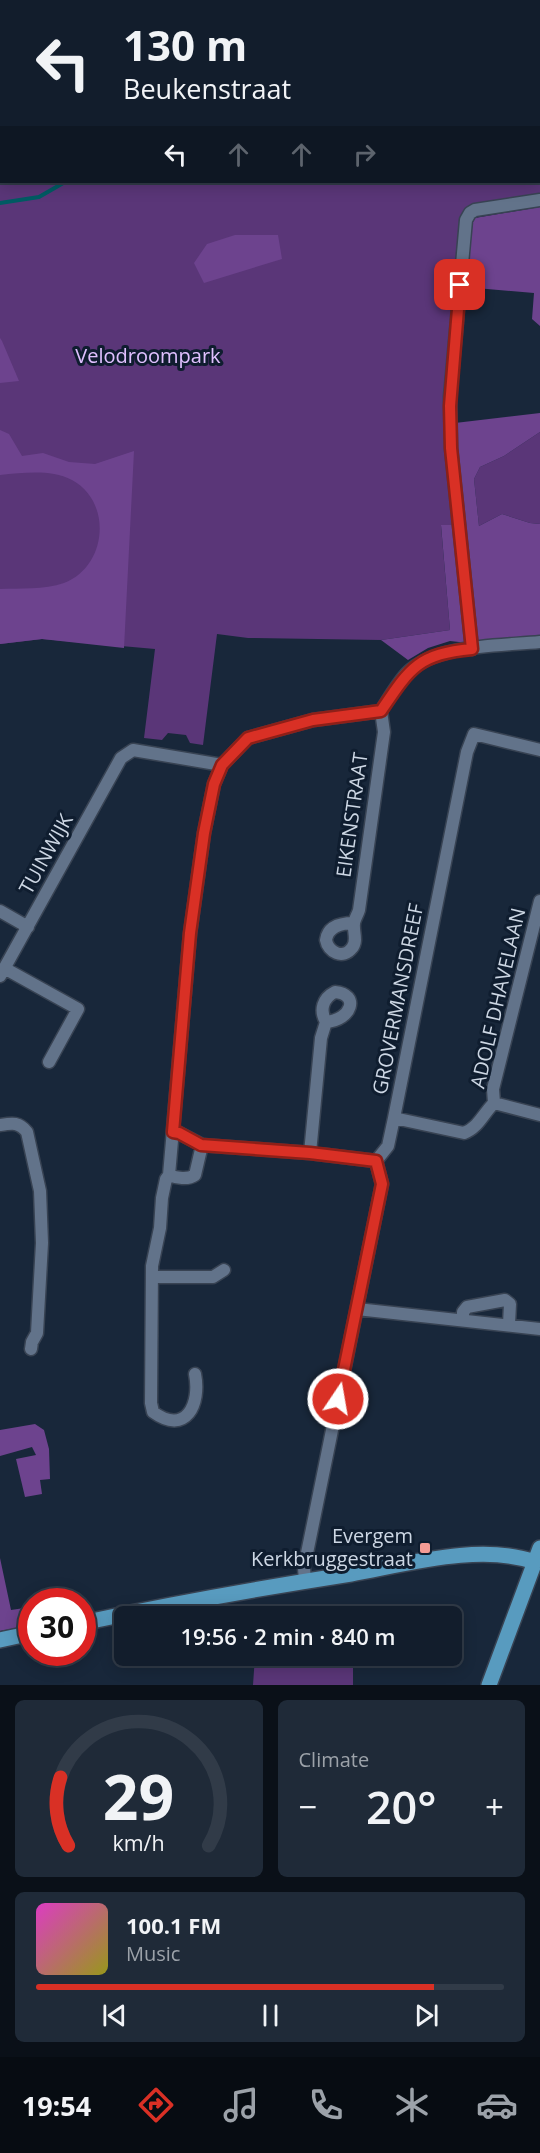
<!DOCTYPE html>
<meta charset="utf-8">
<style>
:root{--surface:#121d2c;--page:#1f2a38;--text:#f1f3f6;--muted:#9ca2a9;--line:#313b48;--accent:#d93025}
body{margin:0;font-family:"Open Sans",sans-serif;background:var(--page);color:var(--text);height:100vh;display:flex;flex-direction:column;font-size:22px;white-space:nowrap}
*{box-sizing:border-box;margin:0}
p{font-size:20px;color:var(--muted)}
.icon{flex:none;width:33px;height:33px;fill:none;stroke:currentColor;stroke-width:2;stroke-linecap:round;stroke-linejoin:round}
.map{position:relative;height:1685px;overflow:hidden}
.side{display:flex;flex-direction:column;gap:15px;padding:15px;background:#0a1018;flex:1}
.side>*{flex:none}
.banner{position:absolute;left:0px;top:0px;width:540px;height:183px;box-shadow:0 3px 15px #0003,0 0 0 2px var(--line);background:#121d2c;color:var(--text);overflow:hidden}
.speed{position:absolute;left:18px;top:1588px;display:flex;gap:12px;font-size:30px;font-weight:700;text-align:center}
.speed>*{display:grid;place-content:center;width:78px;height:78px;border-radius:50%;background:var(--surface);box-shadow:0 3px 15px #0003,0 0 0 2px var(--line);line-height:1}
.speed .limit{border:9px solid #d22;background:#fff;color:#111}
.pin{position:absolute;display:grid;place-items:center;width:51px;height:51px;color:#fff;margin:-26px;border-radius:12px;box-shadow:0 3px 9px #0006}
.me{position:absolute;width:66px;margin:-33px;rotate:12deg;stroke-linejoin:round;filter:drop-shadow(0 0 4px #0008)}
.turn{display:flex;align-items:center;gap:21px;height:126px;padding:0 24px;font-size:27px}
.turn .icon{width:78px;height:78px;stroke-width:2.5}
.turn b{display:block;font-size:42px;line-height:51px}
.lanes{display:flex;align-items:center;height:57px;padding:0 24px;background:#0003;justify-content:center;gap:30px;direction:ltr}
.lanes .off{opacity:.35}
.big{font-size:45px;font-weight:600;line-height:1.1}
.side .card{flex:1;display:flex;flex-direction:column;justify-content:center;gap:9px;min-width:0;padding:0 21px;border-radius:9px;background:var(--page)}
.side .dial{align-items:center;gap:0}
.dial svg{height:156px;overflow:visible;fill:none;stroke:var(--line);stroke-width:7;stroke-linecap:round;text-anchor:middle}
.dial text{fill:var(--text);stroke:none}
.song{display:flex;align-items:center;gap:18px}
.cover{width:72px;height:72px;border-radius:9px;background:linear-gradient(135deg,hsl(310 70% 55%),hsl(60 70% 35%))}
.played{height:6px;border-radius:3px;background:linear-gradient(90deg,var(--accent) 85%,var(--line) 85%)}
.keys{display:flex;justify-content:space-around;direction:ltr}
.heat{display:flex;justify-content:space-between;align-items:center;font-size:33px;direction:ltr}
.side .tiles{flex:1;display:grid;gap:15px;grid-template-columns:1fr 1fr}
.card:last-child{grid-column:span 2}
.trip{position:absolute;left:114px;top:1606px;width:348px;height:60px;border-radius:9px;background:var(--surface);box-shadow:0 3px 15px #0003,0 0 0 2px var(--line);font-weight:600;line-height:60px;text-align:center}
.dock{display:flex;height:96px;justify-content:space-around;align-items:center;background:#070c12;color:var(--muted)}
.dock .icon{width:42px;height:42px}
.dock .current{color:var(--accent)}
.dock b{font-size:27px;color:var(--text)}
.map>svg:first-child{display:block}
.green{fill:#5a3678}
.forest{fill:#6d438e}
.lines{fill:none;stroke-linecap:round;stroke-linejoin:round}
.stream{stroke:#005b63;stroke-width:4}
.minor-casing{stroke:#384353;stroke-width:15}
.major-casing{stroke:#384353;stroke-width:18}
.minor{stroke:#62738a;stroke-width:12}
.major{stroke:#589bbf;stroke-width:15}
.route-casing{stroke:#8d1f18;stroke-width:15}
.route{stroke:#d93025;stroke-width:10}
.poi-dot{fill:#f59c95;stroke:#0f1d2f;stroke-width:2}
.labels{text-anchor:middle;stroke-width:6;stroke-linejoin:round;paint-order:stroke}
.park-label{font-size:20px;fill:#e0c0ff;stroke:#0f1d2f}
.street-label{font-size:20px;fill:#cdd7e4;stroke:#0f1d2f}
.poi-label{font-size:20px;fill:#cdd7e4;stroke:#0f1d2f;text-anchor:end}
</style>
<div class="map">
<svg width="540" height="1685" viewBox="0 0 540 1685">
<rect width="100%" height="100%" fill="#18273a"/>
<path class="green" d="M62,0H478L479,1H56Z
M0,18H1L2,182H538L540,139V207L477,217L473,222L454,396L465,526H441L450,630L381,640L248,638L217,634L203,745L190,743L186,735L168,733L162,740L144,738L155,649L42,639L0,644Z
M540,432V524L530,523L502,514L479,526L474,479L480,467L504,456Z
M255,1656L353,1659V1685H253Z"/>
<path class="forest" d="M540,207V326L532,319L534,293L464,287L473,222L475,218Z
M235,235H278L282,259L204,283L194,263L207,244Z
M0,338L2,341L19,381L0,383Z
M540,413V432L504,456L480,467L474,479L479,526L502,514L530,523L540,524V636L468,643L450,641L428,648L408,660L381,640L450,630L441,525H465L455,423Z
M0,430L9,434L22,456L43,453L69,462L95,464L134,451L124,648L42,639L0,644V589C20,588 44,590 64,583C107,567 113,502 72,480C50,469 24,473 0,475Z
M35,1424L44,1430L49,1449L50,1479L40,1480L42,1494L25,1497L16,1459L36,1455L32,1447L0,1456V1430Z
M0,1558L11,1610L31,1607V1625L0,1631Z"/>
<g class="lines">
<path class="stream" d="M418,2L423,0
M0,203L39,197L65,182"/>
<defs>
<path id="minor" d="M37,2L43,0
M0,12L2,11
M472,649L451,448L450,397L466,220L470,213L475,210L540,200
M540,901L493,1089L494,1103L540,1115
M0,911L28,927
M354,923C341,923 328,926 326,940C328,952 343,960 352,948C358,941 353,932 354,924C354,920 358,914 359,910L384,732L381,711
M4,968L78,1009L49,1062
M0,976L121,758L133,750L222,765
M394,1118L464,1133C478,1128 483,1114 494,1103
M0,1125C13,1123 19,1122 27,1132L40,1191L42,1243L37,1333L32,1342L31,1349
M173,1132L179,1133L202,1145L310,1153L376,1161
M310,1153L321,1038L326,1022C319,1010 323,998 335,992C360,994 352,1020 326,1022
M169,1175C176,1178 188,1180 195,1175L202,1145
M152,1277H213L224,1270
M357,1309L540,1329
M463,1319V1312L467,1307L505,1300L510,1304L509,1324
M195,1374C201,1404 186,1436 153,1412L151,1403L152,1266L160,1228L162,1198L166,1179L169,1175L190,934L204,833L214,784L222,765L248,738L313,720L381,711C389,698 397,684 407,673C436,644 501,646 540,642
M305,1581L304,1568L382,1184L376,1161L388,1146L394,1118L467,752L474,734L540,750"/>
<path id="major" d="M82,1623C171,1604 261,1588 351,1574C407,1564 481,1543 535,1562
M0,1640L32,1633
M489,1685L540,1548"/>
</defs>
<use href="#minor" class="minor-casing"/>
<use href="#major" class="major-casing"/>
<use href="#minor" class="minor"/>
<use href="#major" class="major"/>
</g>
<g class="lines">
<defs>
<path id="route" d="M338,1399L382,1184L376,1161L310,1153L201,1145L179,1133L173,1132L190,933L204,833L214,784L222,765L248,738L313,720L381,711C410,668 418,654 472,649L451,448L450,406L460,285"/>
</defs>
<use href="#route" class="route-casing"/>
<use href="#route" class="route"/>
</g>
<rect class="poi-dot" x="419" y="1542" width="12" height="12" rx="3"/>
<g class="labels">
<g class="park-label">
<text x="148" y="363">Velodroompark</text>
</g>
<g class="street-label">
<text transform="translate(352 815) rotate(-82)" y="7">EIKENSTRAAT</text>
<text transform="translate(46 854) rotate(-61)" y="7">TUINWIJK</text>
<text transform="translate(498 998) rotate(-77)" y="7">ADOLF DHAVELAAN</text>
<text transform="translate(398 999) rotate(-79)" y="7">GROVERMANSDREEF</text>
</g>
<g class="poi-label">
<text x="413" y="1543">Evergem<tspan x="413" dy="23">Kerkbruggestraat</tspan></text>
</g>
</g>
</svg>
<div class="speed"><div class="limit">30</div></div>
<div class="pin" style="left:460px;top:285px;background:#d93025"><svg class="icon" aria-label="arrive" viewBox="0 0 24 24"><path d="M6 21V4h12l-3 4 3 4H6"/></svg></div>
<svg class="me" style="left:338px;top:1399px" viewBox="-20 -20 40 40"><circle r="17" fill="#d93025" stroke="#fff" stroke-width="3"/><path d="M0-11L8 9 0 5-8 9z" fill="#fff"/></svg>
<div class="trip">19:56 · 2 min · 840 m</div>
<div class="banner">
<div class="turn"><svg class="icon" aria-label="left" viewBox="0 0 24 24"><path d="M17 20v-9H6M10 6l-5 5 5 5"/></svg><div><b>130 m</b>Beukenstraat</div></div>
<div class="lanes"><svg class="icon" aria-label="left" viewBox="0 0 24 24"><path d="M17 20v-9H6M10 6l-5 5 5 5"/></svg><svg class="icon off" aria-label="ahead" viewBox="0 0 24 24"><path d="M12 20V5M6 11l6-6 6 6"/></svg><svg class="icon off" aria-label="ahead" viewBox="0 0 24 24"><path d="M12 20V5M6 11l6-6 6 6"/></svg><svg class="icon off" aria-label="right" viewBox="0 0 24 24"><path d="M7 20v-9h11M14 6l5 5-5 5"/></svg></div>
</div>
</div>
<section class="side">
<div class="tiles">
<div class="card dial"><svg viewBox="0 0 100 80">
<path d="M14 69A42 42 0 1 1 86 69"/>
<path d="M14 69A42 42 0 0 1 10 34" stroke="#d93025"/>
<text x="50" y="56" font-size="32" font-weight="700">29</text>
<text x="50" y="72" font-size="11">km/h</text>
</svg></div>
<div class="card"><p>Climate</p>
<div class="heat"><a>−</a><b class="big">20°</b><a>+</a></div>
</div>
<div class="card">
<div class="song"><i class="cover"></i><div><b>100.1 FM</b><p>Music</p></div></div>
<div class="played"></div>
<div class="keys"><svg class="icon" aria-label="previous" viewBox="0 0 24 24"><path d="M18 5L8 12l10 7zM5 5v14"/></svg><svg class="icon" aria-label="pause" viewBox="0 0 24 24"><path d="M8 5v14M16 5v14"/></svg><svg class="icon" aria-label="next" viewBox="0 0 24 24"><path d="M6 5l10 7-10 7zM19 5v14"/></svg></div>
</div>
</div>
</section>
<nav class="dock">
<b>19:54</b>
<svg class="icon current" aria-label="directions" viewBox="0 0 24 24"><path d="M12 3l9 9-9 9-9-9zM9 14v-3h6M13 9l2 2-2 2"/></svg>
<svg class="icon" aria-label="music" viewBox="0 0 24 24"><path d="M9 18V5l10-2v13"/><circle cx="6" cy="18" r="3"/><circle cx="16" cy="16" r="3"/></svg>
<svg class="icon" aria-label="phone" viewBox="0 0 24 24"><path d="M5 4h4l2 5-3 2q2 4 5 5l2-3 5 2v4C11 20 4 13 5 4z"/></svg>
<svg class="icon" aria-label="climate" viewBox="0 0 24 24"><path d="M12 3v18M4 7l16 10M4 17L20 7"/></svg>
<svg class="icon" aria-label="car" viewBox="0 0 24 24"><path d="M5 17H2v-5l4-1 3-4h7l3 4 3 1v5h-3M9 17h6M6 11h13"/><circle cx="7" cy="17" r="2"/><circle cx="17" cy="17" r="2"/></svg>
</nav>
